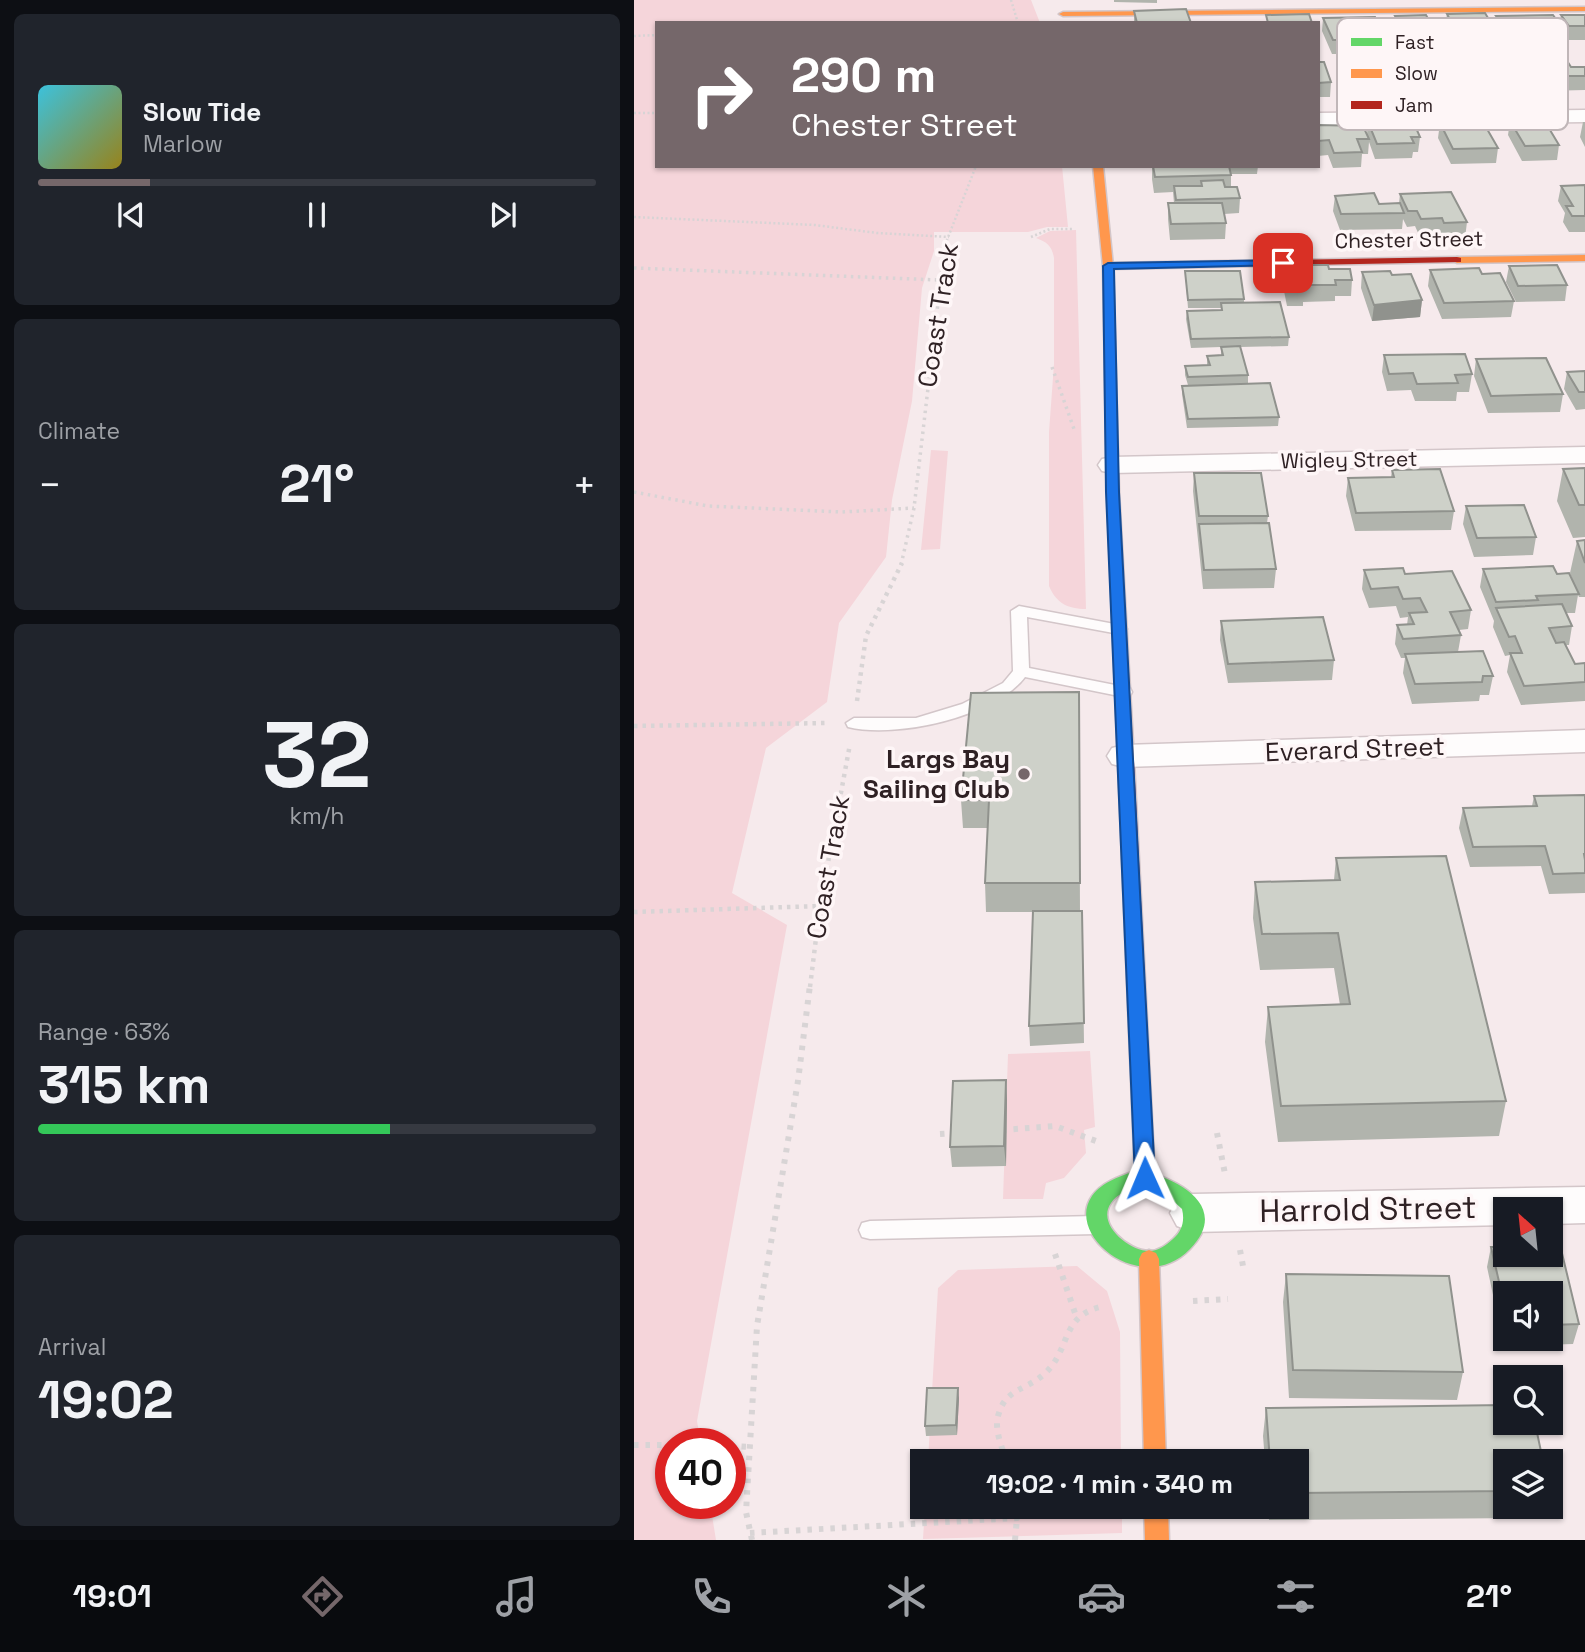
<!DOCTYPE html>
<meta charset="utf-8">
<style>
:root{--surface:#171b24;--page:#20242c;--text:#f1f3f6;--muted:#9ea1a6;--line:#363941;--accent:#75676a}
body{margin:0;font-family:"Space Grotesk",sans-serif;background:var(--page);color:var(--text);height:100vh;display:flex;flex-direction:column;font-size:26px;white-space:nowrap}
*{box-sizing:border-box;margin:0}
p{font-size:23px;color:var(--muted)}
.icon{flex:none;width:38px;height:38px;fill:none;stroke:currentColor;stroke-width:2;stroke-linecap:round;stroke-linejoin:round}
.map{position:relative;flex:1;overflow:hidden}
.sheet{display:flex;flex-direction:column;gap:14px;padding:14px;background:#0d0f14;width:634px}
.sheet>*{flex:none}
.banner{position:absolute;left:21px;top:21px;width:665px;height:147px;border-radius:0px;box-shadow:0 2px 5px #0004;background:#75676a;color:#fff;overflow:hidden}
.needle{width:46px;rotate:333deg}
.tools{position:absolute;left:859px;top:1197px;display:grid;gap:14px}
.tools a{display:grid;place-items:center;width:70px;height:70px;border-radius:0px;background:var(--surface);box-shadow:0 2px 5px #0004;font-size:35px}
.speed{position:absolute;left:21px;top:1428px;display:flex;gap:14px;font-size:35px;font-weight:700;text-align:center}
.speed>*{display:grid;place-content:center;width:91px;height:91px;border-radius:50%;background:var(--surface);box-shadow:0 2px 5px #0004;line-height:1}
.speed .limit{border:10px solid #d22;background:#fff;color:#111}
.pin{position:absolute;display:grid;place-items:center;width:60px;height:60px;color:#fff;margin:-30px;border-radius:14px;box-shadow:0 4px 10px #0006}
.me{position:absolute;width:77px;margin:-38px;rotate:359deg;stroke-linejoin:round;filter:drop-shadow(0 0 5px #0008)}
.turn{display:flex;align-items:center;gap:24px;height:147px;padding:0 21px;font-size:32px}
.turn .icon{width:91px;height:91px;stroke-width:2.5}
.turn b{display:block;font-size:49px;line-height:60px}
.big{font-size:52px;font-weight:700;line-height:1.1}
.sheet .tile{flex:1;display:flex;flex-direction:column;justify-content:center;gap:10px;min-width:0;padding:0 24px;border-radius:10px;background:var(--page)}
.sheet .dial{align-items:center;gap:0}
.dial b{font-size:91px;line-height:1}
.song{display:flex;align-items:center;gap:21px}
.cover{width:84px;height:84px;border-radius:10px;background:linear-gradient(135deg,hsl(190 70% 55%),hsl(50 70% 35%))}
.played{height:7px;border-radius:4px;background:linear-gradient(90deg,var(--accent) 20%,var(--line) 20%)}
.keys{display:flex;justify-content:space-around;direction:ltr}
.heat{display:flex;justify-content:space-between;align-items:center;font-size:38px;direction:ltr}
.charge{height:10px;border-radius:5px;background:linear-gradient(90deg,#34c759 63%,var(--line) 0)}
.trip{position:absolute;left:276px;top:1449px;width:399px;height:70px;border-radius:0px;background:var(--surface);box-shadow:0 2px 5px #0004;font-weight:700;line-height:70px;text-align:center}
.menu{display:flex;height:112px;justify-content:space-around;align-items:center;background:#090b0e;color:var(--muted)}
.menu .icon{width:49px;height:49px}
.menu .on{color:var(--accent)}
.menu b{font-size:32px;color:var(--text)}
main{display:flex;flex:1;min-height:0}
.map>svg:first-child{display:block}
.green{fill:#f5d5da}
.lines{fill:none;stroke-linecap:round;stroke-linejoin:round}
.lane-casing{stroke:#d3c6c9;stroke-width:3}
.street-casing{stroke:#d3c6c9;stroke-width:3}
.fast-casing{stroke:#d3c6c9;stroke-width:3}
.slow-casing{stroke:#d3c6c9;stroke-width:3}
.jam-casing{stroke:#d3c6c9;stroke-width:3}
.path-far3{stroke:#d8d4d5;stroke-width:2.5;stroke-dasharray:2 2.5;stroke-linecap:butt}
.path-far2{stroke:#d8d4d5;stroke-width:3.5;stroke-dasharray:2.5 4.5;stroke-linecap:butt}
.path-far1{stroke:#d8d4d5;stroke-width:4.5;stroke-dasharray:3.5 5;stroke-linecap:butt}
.path{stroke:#d8d4d5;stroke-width:6;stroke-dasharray:4.5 7;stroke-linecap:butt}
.lane{fill:#fefcfc;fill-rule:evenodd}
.street{fill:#fefcfc;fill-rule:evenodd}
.fast{fill:#63d668;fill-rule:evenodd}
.slow{fill:#ff974d;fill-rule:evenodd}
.jam{fill:#b3261e;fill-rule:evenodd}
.wall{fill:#b1b4ad;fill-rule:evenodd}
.shaded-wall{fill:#90928d}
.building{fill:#ced1c9;stroke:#90928d;stroke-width:2}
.route{fill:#1a73e8;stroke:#114b97;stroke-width:2}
.poi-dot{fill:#75676a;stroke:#fef6f7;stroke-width:2.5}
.labels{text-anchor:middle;stroke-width:7;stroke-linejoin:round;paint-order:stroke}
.far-street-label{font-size:21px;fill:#2f2124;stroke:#fef6f7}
.street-label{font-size:26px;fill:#2f2124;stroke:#fef6f7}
.poi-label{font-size:26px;font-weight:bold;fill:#2f2124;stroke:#fef6f7;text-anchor:end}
.near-street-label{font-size:32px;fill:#2f2124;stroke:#fef6f7}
.key{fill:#fef6f7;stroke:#c0b6b8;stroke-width:2}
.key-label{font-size:19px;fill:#2f2124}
</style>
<main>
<section class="sheet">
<div class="tile">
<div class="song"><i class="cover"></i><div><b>Slow Tide</b><p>Marlow</p></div></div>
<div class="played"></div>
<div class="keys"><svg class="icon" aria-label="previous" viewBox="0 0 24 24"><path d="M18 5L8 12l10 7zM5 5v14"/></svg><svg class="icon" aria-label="pause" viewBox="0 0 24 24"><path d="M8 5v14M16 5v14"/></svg><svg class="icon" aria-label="next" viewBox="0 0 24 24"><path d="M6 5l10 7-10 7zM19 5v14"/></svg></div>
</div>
<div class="tile"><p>Climate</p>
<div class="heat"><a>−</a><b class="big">21°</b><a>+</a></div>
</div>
<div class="tile dial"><b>32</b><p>km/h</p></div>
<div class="tile"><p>Range · 63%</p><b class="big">315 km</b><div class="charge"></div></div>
<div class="tile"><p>Arrival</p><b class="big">19:02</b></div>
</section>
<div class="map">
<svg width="952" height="1540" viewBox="0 0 952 1540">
<rect width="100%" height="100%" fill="#f6eaec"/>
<path class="green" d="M0,0H397L406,23H23V166H428L434,227H413L394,232H300V251L288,288L278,401L258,500L252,557L205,623L193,702L132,748L98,893L153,925L63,1421L67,1444H37V1503H76L82,1540H0Z
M442,230L452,609C434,609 422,603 415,586V432L420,364V258C418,246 413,242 402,238L416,231Z
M297,450L314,451L306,549L287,550Z
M456,1051L461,1127L450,1130L452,1153L430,1178L412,1183L409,1199H369L374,1054Z
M443,1266L473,1291L486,1332L487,1461H294L304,1288L324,1270Z
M291,1507H488V1533L289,1539Z"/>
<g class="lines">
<defs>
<path id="lane" d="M385,606L491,626L493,629L485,634L393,617L395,668L496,688L498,692L496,696L490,697L391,677C361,717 262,739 214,727L212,723L220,718H282L328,704L369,683L379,671L377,611Z
M462,1216L470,1218L473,1225L470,1232L462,1234L236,1239L228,1237L225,1230L228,1223L236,1221Z"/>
<path id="street" d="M952,110V122L684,125V113Z
M952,447V463L478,473L468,471L464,465L468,459L478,457Z
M952,730V752L490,767L478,764L473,756L478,748L490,745Z
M952,1187V1223L917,1224V1209H872V1225L559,1232L543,1226L536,1213L543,1200L559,1194Z"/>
<path id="fast" d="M504,1170C542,1177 598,1206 556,1249C509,1298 430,1236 458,1196C469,1181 487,1176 504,1170ZM504,1186L534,1196L548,1209C551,1221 548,1231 539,1239C532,1245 525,1251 515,1251C495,1251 462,1224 477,1203C483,1194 494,1190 504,1186Z"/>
<path id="slow" d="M952,7V11L429,16L425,14L429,12Z
M459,166H469L479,266L485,492L500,761L492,766L484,761L473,492L469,266Z
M952,255V261L823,263L818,260L823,257Z
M515,1250L522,1253L525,1259L532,1461H510L505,1259L508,1253Z
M510,1507H534L535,1540H511Z"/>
<path id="jam" d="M823,257L827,258V262L474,269L469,266L474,263Z
M492,756L500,761L521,1178L518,1184L511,1186L504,1184L501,1178L484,761Z"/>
</defs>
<use href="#lane" class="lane-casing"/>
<use href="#street" class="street-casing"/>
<use href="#fast" class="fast-casing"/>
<use href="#slow" class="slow-casing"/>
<use href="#jam" class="jam-casing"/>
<path class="path-far3" d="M377,0L384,23
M0,36L23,35
M0,113H23
M0,217L181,225L243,233L315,237
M397,237L416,229H440
M311,245L342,166"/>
<path class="path-far2" d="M0,268L305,280
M418,367L440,429H443
M0,492L74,506L208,512L280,508
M267,565L280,508L311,243"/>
<path class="path-far1" d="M223,701L232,636L268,563
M0,726L195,723
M0,912L186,906
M176,987L186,906L216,744"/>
<path class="path" d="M368,1130L421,1126L462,1141
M583,1133L591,1174
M306,1134L321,1133
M606,1250L609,1266
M421,1254L442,1316
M559,1301L594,1299
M0,1445H37
M96,1446L116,1447
M372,1461C368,1446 359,1428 365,1413C372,1389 392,1390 409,1375C438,1351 425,1314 471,1306
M116,1533L383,1518L381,1507
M118,1540L112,1512L123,1326L164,1081L176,985
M381,1540L383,1518"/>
<use href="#lane" class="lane"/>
<use href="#street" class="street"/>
<use href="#fast" class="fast"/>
<use href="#slow" class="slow"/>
<use href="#jam" class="jam"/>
</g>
<path class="wall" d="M480,0H523V3L480,2Z
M500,11L557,23H500Z
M813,14L860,28L859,42H820L811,27Z
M927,15H951V40H933L925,29Z
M761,16L801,32L800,45L769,46L760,29Z
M862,16L924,22L921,39L897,40L896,44L871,45L860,30Z
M689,18L744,23L743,36H738V41L722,42L721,54H698L688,31Z
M851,51L876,55L898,70L900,56L937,67H951V90L910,91L905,82L903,95L841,94L835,85L834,95L785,96L775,76L776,62L835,79L836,69H847L849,55H851Z
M684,62L697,82L696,97H684Z
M710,63L761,67V71L772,78L771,92H757V95L723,96L720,85H711L708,77Z
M876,121L925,145L923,160L888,161L874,135Z
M734,122L786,137L784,152H779L778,158L741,159L735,142L734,154H728L727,167L699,168L694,155L684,156V125L733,134Z
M949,122H951V147L946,137Z
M806,123L864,148L862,163L817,164L804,138Z
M518,166H624L623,174H597V187L606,198L605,213L590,214L592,223L591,239L536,240L534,219V203H540L539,192L520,193L518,179Z
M951,185V232H935L929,222L931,213L924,201L927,186Z
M766,194L833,222L831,238L809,239L806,234L785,235L781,226L773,227L769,219L768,229L706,230L699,211L701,196L745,204L765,203Z
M650,265L695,269L718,280L717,296H701V301L669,302V306H653L648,281Z
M875,266L933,285L931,301L882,302L872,282Z
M796,270L848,274L880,301L877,317L808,319L794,286Z
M551,271L610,299V302L655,337L654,346L606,347L614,375V384L645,417L644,426L553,428L548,394V386L554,385L551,375V366L573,365V356L587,355V347L557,348L552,319L553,311L587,310V308H554Z
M728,272L758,275L788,300L786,317L738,321L727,288Z
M750,355L838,374L835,392H823L822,401H781L777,390L753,391L748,372Z
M842,359L929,394L926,412L854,413L840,376Z
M951,371V409L942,410L930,389L933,372Z
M951,468V537L939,538L923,501L929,469Z
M758,470L820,511L817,530L721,531L712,496L714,478L757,477Z
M560,473L634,516L633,523L642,569L640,588L569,589L559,491Z
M832,506L902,537L899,555L840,557L829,524Z
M951,540V597H945L944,595L941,613H932L938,626L935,645H932L941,664L951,663V701L887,705L873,672L876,655L871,656L859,627L860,621L846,587L849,569L923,574L943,591L936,573L943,541Z
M730,570L771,574L837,610L834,629L825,630L827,635L824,652L859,676L855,695H846L845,701L778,704L769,673L771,658H767L761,644L763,625H773L774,617L766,618L762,606L735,608L728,589Z
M587,621L700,660L698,680L594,683L586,640Z
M445,692L446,911H448L450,1043L396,1046L395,1026L399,912H352L351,883L354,828H329L327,800Z
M951,795V893L915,894L907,866L836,867L825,828L829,808L898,806L900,796Z
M702,858L872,1101L865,1136L644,1142L631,1042L634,1007L706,1005L700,968L626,970L619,918L621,882L700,880Z
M372,1080L373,1100L372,1166L318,1167L316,1147Z
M917,1245H926L945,1324L939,1344L870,1346L853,1267L857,1247H872V1255H917ZM872,1293H917V1339H872Z
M652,1274L829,1372L823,1400L655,1398L649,1302Z
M325,1398L323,1435L292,1436L291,1426Z
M632,1408L872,1461V1507H910L906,1518L635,1520L634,1507H663V1461H631L629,1436Z"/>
<path class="shaded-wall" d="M788,300L786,317L738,321L740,305Z
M372,1080L373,1100L372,1166L370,1146Z
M324,1388L325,1398L323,1435L322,1425Z"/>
<path class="building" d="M552,9L557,23H503L500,11Z
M851,13L860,28L821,29L813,14Z
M675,14L678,23H634L632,15Z
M792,15L801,32H770L761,16Z
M919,15L924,22H920L923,26L895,27L898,31H873L862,16Z
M927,15H951V26H935Z
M741,17L744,23H736L739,28H716L722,40H699L689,18Z
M900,56H930L937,67H951V76H912Z
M684,62H690L697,82L684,83Z
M910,120L925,145L891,146L876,121Z
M779,121L786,137H777L780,143L743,144L734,122Z
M849,122L864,148L819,149L806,123Z
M684,125L729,126L735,139H723L728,152L700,153L695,140L684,141Z
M519,166H595L597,175L521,177Z
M589,180L591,187H603L606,198L542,200L540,186H568L567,181Z
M951,185V216H938L932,206H939L927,186Z
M817,192L833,222L810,223L808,218L787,219L783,211H774L766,194Z
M740,193L745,204L766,203L770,213L707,214L701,196Z
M534,203H588L592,223L537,224Z
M650,265H694L695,269H716L718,280H701L702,285H669L670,289H654Z
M923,265L933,285L884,286L875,266Z
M845,268L848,274L866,273L880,301L810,303L796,270Z
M551,271H606L610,299L554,300Z
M756,271L758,275L777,274L788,300L740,305L728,272Z
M646,302L655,337L557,339L553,311L588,310L587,303Z
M606,346L614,375L554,377L551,366L576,365L573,356L589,355L587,347Z
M831,354L838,374L821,375L824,383L783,384L779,373L755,374L750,355Z
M912,358L929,394L857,396L842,359Z
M951,371V392H945L933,372Z
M636,383L645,417L554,419L548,386Z
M951,468V505H945L929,469Z
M806,469L820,511L722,513L714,478L760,477L758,470Z
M560,473H627L634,516H565Z
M890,505L902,537L843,538L832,506Z
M635,523L642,569L570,570L565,524Z
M951,540V563L943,541Z
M919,566L923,574L935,573L945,594L902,596L904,600L862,602L849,569Z
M769,568L771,574L818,571L837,610L816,612L827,635L769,639L763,625L780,624L775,613L793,612L786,598L769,599L764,587L737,589L730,570Z
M928,604L938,626L915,628L922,643L930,642L941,664L951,663V682L890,686L876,653H888L881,636L875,637L862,608Z
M689,617L700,660L594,664L587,621Z
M849,651L859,676H849L848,682L781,684L771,654Z
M445,692L446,883H351L355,800H327L337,693Z
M951,795V854H950L951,860V873L919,874L911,846L839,847L829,808L903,806L900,796Z
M812,856L872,1101L647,1106L634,1007L716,1004L704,933L628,934L621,882L706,880L702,858Z
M399,911H448L450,1023L395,1026Z
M372,1080L370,1146L316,1147L319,1081Z
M917,1245H926L945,1324L917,1325V1293H872V1312L857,1247H872V1255H917Z
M652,1274L815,1276L829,1372L659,1370Z
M293,1388H324L322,1425L291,1426Z
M872,1405V1423H901L909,1461H872V1491L663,1493V1461H636L632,1408Z"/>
<path class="route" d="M649,260L654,263L653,265L480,269L485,492L521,1178L518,1184L511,1186L504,1184L501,1178L472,492L469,266L474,263Z"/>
<circle class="poi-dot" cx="390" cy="774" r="7"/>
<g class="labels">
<g class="far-street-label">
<text transform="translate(775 240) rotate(-1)" y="7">Chester Street</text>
<text transform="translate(715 460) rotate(-1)" y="7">Wigley Street</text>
</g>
<g class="street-label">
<text transform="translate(304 315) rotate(-81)" y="9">Coast Track</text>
<text transform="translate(721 749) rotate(-2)" y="9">Everard Street</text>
<text transform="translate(194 867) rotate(-80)" y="9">Coast Track</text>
</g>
<g class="poi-label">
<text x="376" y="768">Largs Bay<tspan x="376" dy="30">Sailing Club</tspan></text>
</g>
<g class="near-street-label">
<text transform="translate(734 1209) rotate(-1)" y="11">Harrold Street</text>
</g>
</g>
<rect x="703" y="18" width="231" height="112" rx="10" class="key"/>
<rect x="717" y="38" width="31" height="8" fill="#63d668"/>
<rect x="717" y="69" width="31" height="9" fill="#ff974d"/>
<rect x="717" y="101" width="31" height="8" fill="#b3261e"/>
<g class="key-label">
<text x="761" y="49">Fast</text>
<text x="761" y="80">Slow</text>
<text x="761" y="112">Jam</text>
</g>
</svg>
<div class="tools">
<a><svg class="needle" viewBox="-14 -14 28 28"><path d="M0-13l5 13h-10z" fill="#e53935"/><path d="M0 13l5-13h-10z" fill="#9ea1a6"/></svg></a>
<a><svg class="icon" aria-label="sound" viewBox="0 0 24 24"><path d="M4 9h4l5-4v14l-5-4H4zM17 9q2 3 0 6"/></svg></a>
<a><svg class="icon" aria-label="search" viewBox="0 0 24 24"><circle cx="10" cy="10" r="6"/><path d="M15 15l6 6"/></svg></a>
<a><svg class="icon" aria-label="layers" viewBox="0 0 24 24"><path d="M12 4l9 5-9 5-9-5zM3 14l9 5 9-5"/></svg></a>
</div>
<div class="speed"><div class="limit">40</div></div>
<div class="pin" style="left:649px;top:263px;background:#d93025"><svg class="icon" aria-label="arrive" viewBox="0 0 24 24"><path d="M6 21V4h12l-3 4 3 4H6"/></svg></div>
<svg class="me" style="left:511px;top:1178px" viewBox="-20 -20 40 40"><path d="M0-17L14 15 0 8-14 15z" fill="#1a73e8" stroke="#fff" stroke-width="4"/></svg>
<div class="trip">19:02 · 1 min · 340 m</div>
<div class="banner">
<div class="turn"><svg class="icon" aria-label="right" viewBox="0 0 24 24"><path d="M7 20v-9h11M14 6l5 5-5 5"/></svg><div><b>290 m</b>Chester Street</div></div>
</div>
</div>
</main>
<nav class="menu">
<b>19:01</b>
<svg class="icon on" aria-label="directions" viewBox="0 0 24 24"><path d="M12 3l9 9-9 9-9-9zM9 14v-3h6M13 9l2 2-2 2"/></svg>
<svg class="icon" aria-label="music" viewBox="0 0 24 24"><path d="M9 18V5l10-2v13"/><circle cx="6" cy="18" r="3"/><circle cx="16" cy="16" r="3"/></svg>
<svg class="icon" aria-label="phone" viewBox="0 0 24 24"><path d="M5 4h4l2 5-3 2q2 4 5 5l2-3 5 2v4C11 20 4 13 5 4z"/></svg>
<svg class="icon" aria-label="climate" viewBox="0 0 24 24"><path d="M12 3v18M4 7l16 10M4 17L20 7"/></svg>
<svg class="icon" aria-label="car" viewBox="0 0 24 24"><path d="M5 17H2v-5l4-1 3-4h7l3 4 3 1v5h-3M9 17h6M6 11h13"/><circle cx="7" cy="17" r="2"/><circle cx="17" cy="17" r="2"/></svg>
<svg class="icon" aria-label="filters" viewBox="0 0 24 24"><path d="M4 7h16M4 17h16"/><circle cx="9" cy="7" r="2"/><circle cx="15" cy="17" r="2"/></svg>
<b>21°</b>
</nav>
